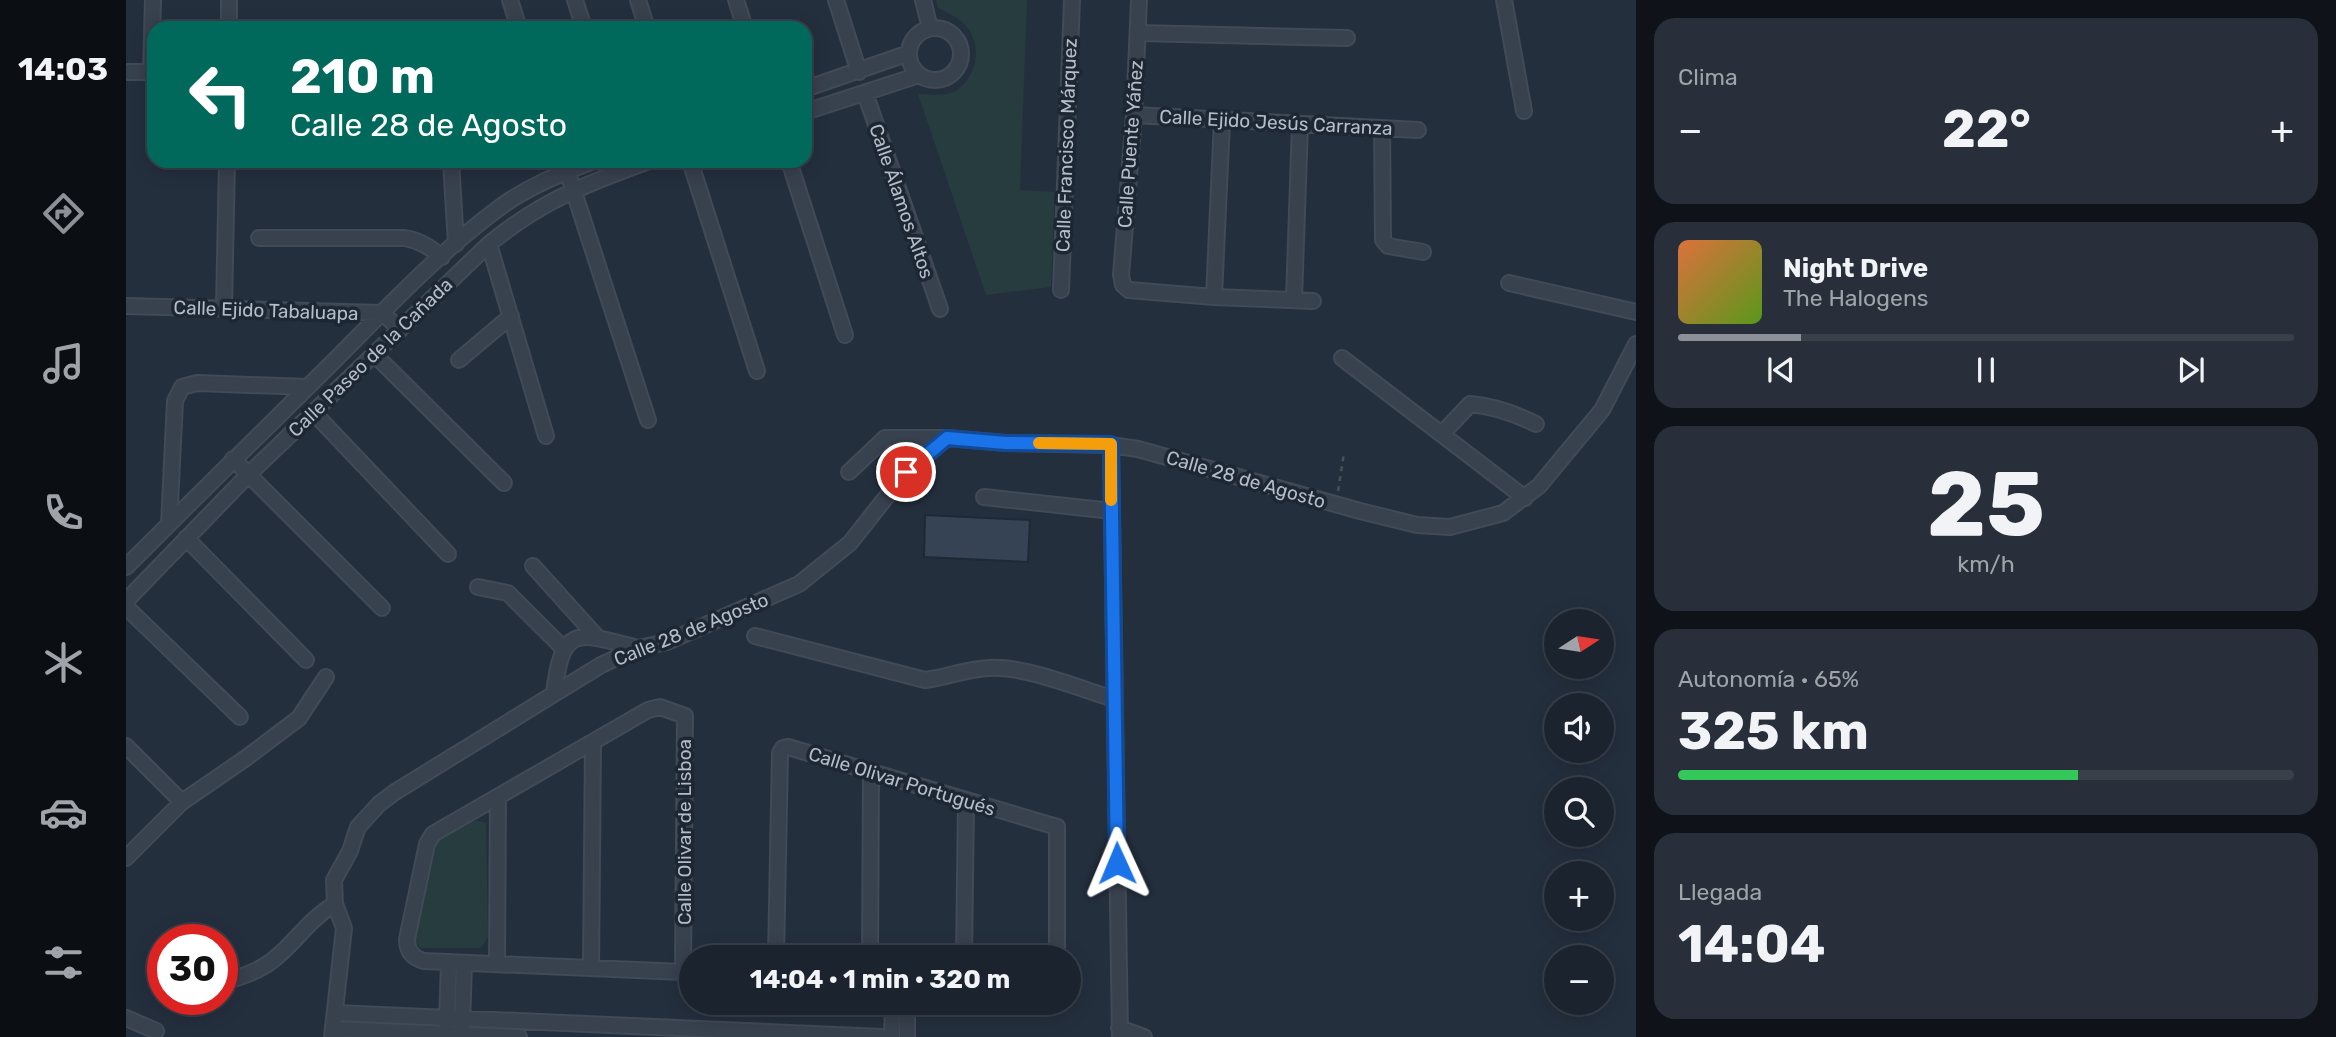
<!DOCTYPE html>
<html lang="es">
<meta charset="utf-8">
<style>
:root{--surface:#1b232e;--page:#282f3a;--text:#f1f3f6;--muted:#a0a4aa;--line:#39404a;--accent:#8c9099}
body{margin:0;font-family:Rubik,sans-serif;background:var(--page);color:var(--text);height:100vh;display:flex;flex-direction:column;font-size:26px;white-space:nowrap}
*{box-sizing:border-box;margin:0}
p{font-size:23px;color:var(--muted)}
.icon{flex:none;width:38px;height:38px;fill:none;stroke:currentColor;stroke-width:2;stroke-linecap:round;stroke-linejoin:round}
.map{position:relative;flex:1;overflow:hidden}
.panel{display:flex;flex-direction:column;gap:18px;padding:18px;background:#0f1319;width:700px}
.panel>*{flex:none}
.guide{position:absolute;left:21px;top:21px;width:665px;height:147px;border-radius:21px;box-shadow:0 4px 18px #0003,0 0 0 2px var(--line);background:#00695c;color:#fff;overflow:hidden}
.needle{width:46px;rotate:78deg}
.tools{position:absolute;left:1418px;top:609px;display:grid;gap:14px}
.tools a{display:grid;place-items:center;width:70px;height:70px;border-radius:50%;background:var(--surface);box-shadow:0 4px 18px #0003,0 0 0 2px var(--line);font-size:35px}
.speed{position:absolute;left:21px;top:924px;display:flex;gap:14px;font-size:35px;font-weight:700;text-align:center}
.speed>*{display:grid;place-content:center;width:91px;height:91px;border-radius:50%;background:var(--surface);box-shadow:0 4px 18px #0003,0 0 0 2px var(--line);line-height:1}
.speed .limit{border:10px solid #d22;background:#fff;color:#111}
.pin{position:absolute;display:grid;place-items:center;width:60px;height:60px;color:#fff;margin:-30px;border:4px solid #fff;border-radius:50%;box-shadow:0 2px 7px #0007}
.me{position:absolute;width:77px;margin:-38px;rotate:359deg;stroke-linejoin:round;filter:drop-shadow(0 0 5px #0008)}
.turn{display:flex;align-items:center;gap:24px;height:147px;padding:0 28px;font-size:32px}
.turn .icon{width:91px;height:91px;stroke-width:2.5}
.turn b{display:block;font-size:49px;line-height:60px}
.big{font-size:52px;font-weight:700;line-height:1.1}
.panel .tile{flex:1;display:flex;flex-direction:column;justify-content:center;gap:10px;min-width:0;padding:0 24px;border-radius:21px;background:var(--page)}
.panel .dial{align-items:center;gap:0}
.dial b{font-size:91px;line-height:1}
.song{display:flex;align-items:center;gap:21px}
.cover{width:84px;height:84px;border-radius:10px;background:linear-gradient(135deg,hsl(20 70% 55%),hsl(90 70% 35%))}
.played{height:7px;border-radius:4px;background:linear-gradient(90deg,var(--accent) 20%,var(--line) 20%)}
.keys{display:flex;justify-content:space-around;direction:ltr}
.heat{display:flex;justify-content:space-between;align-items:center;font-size:38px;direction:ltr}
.charge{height:10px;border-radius:5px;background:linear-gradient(90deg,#34c759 65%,var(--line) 0)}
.trip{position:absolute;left:553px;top:945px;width:402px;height:70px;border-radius:35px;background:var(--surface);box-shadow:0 4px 18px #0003,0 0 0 2px var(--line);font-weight:700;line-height:70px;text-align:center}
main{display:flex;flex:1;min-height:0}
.dock{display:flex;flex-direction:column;width:126px;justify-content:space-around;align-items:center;background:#0b0e12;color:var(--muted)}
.dock .icon{width:49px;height:49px}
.dock .on{color:var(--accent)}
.dock b{font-size:32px;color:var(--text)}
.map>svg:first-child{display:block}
.green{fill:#263c3f}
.building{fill:#364354;stroke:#1f2835;stroke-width:2}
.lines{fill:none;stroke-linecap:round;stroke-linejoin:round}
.minor-casing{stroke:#414a57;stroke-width:18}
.path{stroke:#3f5557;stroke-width:2.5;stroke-dasharray:5 5;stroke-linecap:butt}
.minor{stroke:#38414e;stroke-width:14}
.route-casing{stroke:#114b97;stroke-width:18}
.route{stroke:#1a73e8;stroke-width:12}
.slow{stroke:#f59e0b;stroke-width:12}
.labels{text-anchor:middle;stroke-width:7;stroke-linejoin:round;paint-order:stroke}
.street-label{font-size:19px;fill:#b4bcc9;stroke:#1d2633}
</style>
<main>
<nav class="dock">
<b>14:03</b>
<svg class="icon on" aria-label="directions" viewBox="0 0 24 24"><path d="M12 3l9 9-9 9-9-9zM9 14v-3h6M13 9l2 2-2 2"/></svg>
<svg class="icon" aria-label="music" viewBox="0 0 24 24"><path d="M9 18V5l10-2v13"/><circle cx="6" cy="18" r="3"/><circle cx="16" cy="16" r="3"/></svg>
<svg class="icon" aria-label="phone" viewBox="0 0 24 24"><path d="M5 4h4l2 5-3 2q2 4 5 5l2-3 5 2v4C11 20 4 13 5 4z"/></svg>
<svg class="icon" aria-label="climate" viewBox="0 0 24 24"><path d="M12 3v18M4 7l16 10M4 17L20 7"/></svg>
<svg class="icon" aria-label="car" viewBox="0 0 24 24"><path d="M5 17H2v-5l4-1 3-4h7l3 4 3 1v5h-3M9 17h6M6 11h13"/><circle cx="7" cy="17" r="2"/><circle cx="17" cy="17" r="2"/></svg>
<svg class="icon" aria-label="filters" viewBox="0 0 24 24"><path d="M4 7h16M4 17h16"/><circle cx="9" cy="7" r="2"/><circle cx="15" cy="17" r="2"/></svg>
</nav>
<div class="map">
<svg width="1510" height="1037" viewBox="0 0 1510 1037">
<rect width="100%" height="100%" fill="#242f3e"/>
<path class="green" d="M810,0H901L894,190L929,192L925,287L860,295L792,94C805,94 820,97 831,90C853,75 857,40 836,22C829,16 820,12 812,8Z
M350,820L360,823L362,937L355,948H294L287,938L307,844L314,836Z"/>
<path class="building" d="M799,515L904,520L902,562L798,557Z"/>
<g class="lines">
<defs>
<path id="minor" d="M384,0L393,28
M449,0L458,28
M512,0L521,28
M610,0L619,28
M710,0L733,72
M797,0L804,28
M1013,0L1008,115L995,275L997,285L1003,290L1088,297L1187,301
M1378,0L1398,111
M103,28V0
M783 54a26 26 0 1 1 52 0a26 26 0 1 1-52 0Z
M1012,33L1221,38
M0,72H28
M25,72L27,0
M679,89L783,53
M739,93L814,309
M679,112L793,75
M1008,115L1292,130
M1256,128L1257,240L1262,246L1297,252
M325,161L330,244
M438,161L522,420
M564,161L631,371
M663,161L719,335
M133,238H279C295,241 303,247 316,257
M363,244L420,436
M1383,283L1510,312
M935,290L946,0
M1088,297L1096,120
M1168,299L1174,124
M0,306L257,313L274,330
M98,308L101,161
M248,354L378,483
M1216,358L1399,498
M333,360L385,316
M188,413L322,554
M1316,434L1344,404C1367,406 1390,414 1410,424
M985,445L994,1037
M107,459L256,608
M723,472L759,438H821
M858,497L986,511
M43,524L49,401L56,387L71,383L181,387
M60,538L180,660
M407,566L471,637
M0,567C68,499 136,432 205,364C258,311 312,253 373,208C401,187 435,173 468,161
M352,587L382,593L437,648
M0,601L122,475L363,244C415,201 460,184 523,161
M0,607L114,717
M629,636L799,680C821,677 841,669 863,668C896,665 955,689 988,699
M428,694C436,624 451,632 512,648
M534,707L559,716L557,972L298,961C287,958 281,951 281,939L301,844L307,834L522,710Z
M0,746L56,802
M0,858L56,802L120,758L173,718L200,677
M650,957L654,753L657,748L662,747L931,827V957
M744,957L745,772
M838,957L840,801
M371,964L372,797
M465,968L467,742
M96,983C114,977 132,972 147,960C169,943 184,918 209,904
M210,1013L755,1037
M0,1018L30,1031
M321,1025L323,962
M336,1026L338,963
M993,1028L1018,1037
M207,1029L393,1037
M206,1037L218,928L209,904L208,880L224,851L232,827L253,804L269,792L475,665L512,648L541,642L673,584L724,543L780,472L821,438L880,443L985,445L1012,449L1234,511L1291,525L1324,527L1377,513L1413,486L1476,410L1510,344
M766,1037L767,1003
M781,1037V1003"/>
</defs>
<use href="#minor" class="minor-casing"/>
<path class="path" d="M1212,491L1218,453"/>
<use href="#minor" class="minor"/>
</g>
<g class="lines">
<defs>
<path id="route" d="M780,472L821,438L880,443L985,444L991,863"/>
</defs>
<use href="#route" class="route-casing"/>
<use href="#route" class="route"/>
<path class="slow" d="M913,443L985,444V500"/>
</g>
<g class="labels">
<g class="street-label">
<text transform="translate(1150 122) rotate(3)" y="7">Calle Ejido Jesús Carranza</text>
<text transform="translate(1004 144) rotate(-86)" y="7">Calle Puente Yáñez</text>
<text transform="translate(940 145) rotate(-88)" y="7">Calle Francisco Márquez</text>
<text transform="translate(776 201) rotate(71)" y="7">Calle Álamos Altos</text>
<text transform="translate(140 310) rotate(2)" y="7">Calle Ejido Tabaluapa</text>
<text transform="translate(244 357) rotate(-44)" y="7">Calle Paseo de la Cañada</text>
<text transform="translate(1120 479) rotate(16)" y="7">Calle 28 de Agosto</text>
<text transform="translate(565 629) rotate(-22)" y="7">Calle 28 de Agosto</text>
<text transform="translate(776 781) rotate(17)" y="7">Calle Olivar Portugués</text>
<text transform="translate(558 832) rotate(-90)" y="7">Calle Olivar de Lisboa</text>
</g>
</g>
</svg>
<div class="tools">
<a><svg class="needle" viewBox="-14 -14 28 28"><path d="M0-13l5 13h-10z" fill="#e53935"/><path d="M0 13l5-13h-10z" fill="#a0a4aa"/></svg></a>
<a><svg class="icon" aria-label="sound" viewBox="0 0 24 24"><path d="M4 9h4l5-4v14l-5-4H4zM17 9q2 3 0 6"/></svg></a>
<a><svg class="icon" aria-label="search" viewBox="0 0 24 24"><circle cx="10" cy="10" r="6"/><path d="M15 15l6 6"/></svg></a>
<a>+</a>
<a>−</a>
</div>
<div class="speed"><div class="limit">30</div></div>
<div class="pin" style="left:780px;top:472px;background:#d93025"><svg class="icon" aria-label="arrive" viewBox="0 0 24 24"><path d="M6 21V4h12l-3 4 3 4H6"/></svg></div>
<svg class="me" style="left:991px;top:863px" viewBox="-20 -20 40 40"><path d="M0-17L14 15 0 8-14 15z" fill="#1a73e8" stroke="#fff" stroke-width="4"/></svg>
<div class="trip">14:04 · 1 min · 320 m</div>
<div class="guide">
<div class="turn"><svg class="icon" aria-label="left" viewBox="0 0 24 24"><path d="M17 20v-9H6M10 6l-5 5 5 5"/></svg><div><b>210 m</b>Calle 28 de Agosto</div></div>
</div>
</div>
<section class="panel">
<div class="tile"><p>Clima</p>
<div class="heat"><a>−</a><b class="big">22°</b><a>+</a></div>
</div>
<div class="tile">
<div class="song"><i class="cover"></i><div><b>Night Drive</b><p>The Halogens</p></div></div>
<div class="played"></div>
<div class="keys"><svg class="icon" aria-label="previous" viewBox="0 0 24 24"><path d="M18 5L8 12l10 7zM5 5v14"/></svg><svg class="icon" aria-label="pause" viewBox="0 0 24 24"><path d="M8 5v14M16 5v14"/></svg><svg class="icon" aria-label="next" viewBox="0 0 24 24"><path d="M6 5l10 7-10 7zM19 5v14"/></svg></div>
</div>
<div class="tile dial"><b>25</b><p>km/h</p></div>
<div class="tile"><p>Autonomía · 65%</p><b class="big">325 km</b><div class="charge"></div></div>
<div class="tile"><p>Llegada</p><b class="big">14:04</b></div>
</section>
</main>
